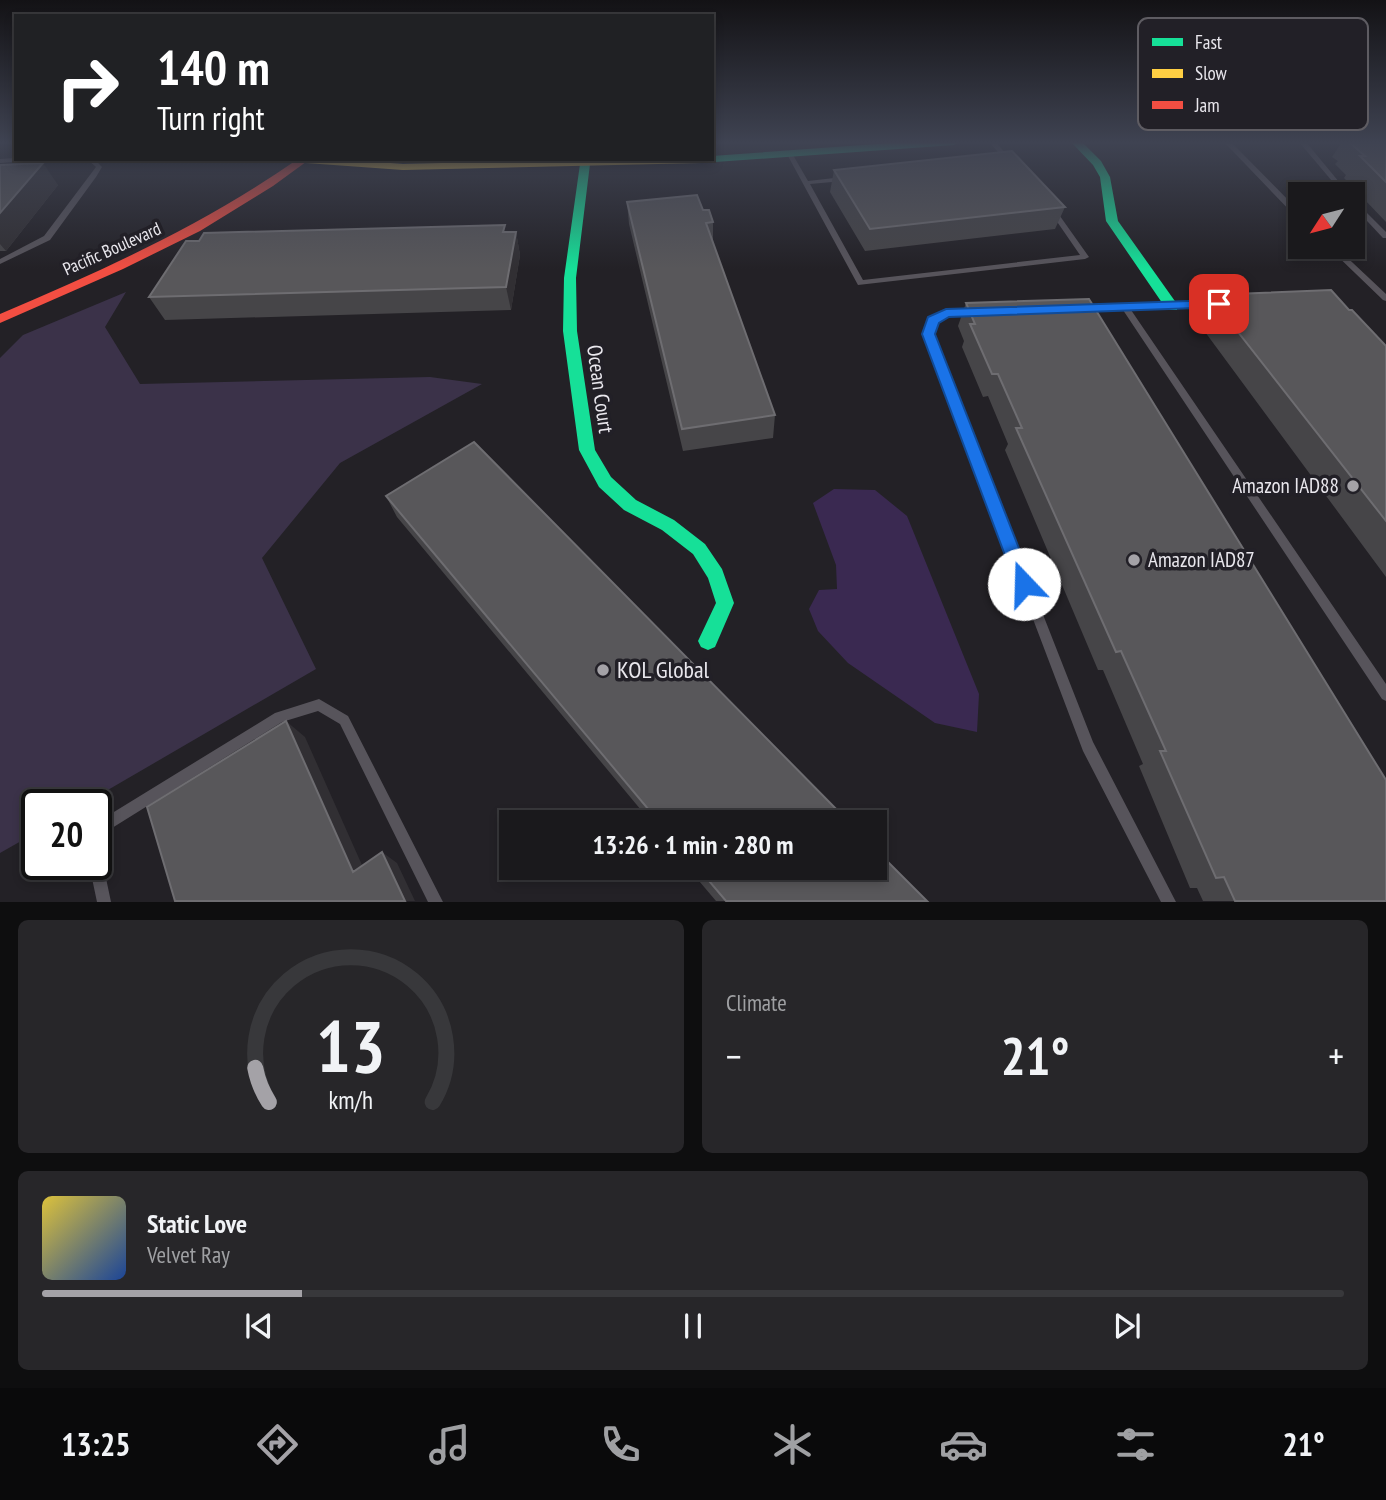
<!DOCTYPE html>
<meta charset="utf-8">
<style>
:root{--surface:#1a191c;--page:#272629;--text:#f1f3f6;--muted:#9fa0a3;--line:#38383b;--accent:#a4a2a7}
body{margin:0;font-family:"PT Sans Narrow",sans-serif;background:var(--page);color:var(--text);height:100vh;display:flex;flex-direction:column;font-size:26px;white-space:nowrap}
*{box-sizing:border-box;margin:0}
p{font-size:23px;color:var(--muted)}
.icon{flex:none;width:38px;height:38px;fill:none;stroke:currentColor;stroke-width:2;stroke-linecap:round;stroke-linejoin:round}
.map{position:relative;height:902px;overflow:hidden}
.panel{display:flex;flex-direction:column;gap:18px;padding:18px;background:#0e0e0f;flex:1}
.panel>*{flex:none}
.banner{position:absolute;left:14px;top:14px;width:700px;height:147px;border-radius:0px;box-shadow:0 4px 10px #0003,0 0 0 2px var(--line);background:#202124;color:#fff;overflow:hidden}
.needle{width:46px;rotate:234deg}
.fabs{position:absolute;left:1288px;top:182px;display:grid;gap:14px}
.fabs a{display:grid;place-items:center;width:77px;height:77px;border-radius:0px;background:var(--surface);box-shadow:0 4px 10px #0003,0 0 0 2px var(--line);font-size:35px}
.speed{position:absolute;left:21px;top:789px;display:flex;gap:14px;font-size:35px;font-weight:700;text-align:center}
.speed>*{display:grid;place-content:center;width:91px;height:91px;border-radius:50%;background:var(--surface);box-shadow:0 4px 10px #0003,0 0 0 2px var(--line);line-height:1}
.speed .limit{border:4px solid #111;border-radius:10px;background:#fff;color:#111}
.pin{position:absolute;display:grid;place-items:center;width:60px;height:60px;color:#fff;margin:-30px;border-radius:14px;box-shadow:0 4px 10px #0006}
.me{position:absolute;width:77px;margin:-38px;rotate:339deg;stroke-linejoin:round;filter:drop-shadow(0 0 5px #0008)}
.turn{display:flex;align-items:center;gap:24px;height:147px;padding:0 28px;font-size:32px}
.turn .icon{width:91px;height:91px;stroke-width:2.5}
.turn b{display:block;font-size:49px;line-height:60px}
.big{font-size:52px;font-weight:700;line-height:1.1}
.panel .card{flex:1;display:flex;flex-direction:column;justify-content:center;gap:10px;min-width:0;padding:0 24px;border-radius:10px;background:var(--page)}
.panel .dial{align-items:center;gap:0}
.dial svg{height:182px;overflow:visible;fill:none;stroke:var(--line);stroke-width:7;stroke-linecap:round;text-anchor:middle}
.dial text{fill:var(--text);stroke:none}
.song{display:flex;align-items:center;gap:21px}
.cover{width:84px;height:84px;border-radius:10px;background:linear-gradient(135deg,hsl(50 70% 55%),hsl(220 70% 35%))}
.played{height:7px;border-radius:4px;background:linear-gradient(90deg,var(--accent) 20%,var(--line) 20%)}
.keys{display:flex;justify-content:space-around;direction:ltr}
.heat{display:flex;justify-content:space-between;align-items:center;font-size:38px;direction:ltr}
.panel .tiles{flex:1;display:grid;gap:18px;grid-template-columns:1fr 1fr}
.card:last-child{grid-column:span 2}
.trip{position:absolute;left:499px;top:810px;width:388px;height:70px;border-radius:0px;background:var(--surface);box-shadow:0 4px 10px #0003,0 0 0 2px var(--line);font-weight:700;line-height:70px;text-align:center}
.tab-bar{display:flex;height:112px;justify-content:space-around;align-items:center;background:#0a0a0b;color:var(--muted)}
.tab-bar .icon{width:49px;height:49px}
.tab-bar .on{color:var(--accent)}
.tab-bar b{font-size:32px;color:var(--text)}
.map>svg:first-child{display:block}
.green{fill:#3b3249}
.water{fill:#3a2951}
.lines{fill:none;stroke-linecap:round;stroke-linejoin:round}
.lane{fill:#57545b;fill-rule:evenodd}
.fast{fill:#16e098;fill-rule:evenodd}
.slow{fill:#ffcf43;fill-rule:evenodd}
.jam{fill:#f24e42;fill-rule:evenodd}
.wall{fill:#464548}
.shaded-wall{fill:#312f33}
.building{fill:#58575a;stroke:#6e6d71;stroke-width:2}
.route{fill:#1a73e8;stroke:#114b97;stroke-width:2}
.poi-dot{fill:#a4a2a7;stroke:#222027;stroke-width:2.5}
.labels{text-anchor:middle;stroke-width:7;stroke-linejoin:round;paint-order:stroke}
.far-street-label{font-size:18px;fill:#e9e7ed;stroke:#222027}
.street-label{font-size:21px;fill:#e9e7ed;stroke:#222027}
.poi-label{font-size:21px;fill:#e9e7ed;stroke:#222027;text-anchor:end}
.near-poi-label{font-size:24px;fill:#e9e7ed;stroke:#222027;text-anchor:start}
.key{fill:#222027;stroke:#5e5c62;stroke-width:2}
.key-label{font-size:19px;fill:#e9e7ed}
</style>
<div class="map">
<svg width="1386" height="902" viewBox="0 0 1386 902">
<rect width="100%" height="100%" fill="#232126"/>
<path class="green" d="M126,292L105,327L140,384L430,377L482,384L340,463L262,558L316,669L82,805H37V832L0,853V358L23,335Z"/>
<path class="water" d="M834,489L875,490L907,516L979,694L977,732L935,723L848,663L818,631L809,609L819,590L837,589L836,565L813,503Z"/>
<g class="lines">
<path class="lane" d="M712,142H723L712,145Z
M989,142H996L1010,159V161H1006Z
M1224,142H1231L1300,212V218H1297Z
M1299,142H1306L1349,194H1343Z
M789,155H793L808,181L843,177L846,179L843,181L810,184L863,280L1080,255L1049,210L1053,208L1055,209L1089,257L1085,259L858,285L788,156Z
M16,158V159H30L27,161L0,163V159Z
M87,159H94L102,167L96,177L50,240L0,264V259L44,236L96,167Z
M1353,200L1355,201L1386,232V238H1383L1353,206Z
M1328,247H1336L1386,294V301L1383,300Z
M1212,301L1216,304L1215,306L1131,310L1386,684V701L1382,699L1123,310L1084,312L1080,309L1084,306Z
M975,309L978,310V314L948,316L937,321L933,334L1093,742L1176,902H1161L1083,751L925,334L930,318L946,310Z
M319,699L348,716L443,902H428L340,724L318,711L282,722L96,838V823L275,713Z
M96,857L101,859L103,864L111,902H97L89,864H96Z"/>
<path class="fast" d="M904,142H959L954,145L701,163L696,160L712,159V156Z
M1071,142H1082L1101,161L1110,177L1118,221L1177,304V310H1167L1106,221L1100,177L1093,165Z
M585,161L590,164L576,278L577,331L595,450L611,477L636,500L674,520L705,544L722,569L734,603L715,647L708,650L701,647L698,641L716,603L708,578L693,554L662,530L624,510L599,487L579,450L563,331L564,278L580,164Z"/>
<path class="slow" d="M287,159H340L403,164L596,159L706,160L701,163L403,170L292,162Z"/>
<path class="jam" d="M298,159H310L273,186L200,231L123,269L0,323V314C104,270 205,224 298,159Z"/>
</g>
<path class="wall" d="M1342,142H1386V222L1344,178L1346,175L1335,164L1338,161L1332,157Z
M0,165L58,185L6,251H0Z
M834,170L1065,207L1055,229L865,251L830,192Z
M627,202L703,210L713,222V242L775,415L773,438L683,451L629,224Z
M506,232H516L520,255L511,310L165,320L149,297Z
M1209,295L1386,346V577L1194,317Z
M966,303L1386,901H1203L1197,888H1190L1139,766L1143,764L1103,670H1098L1005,450L1008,444L988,396L983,397L962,347L964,341L958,326Z
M386,496L849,822H651L397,517Z
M688,868H875L927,901H716Z"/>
<path class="shaded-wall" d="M43,163L58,185L6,251L0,244V213Z
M516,232L520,255L511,310L506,287Z
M286,721L305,737L370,883L353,872Z
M382,852L397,863L415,901H405Z"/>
<path class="building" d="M1386,142V182L1360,156H1365L1350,143Z
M1012,151L1065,207L870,229L834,170Z
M43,163L0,213V165Z
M697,195L703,210H709L713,222L706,223L775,415L682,429L627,202Z
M505,225L503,232H516L506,287L149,297L186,241H199L204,233Z
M1331,290L1349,310H1352L1386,346V521L1209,295Z
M1089,299L1386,780V901H1235L1224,877L1216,878L1160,751H1166L1121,651L1116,652L1016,428H1022L998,374H992L970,324H975L966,303Z
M474,442L849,822H659L386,496Z
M286,721L353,872L382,852L405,901H175L147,807Z
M875,849L927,901H726L698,868H875Z"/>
<linearGradient id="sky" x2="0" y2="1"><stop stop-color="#131215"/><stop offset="0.53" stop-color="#3f4352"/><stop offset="1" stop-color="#3f4352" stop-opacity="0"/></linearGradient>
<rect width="1386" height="269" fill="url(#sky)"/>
<path class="route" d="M1219,300L1226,304L1224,307L949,317L939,323L935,334L1033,584L1031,590L1024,592L1018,590L922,334L928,317L946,309Z"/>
<g class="poi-dot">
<circle cx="1353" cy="486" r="7"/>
<circle cx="1134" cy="560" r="7"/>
<circle cx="603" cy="670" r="7"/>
</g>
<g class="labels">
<g class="far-street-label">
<text transform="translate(112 249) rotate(-24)" y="6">Pacific Boulevard</text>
</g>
<g class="street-label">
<text transform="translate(600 389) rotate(82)" y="7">Ocean Court</text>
</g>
<g class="poi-label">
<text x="1339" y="493">Amazon IAD88</text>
<text x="1148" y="567" text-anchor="start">Amazon IAD87</text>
</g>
<g class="near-poi-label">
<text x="617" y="678">KOL Global</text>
</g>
</g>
<rect x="1138" y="18" width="230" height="112" rx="10" class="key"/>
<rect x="1152" y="38" width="31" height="8" fill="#16e098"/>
<rect x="1152" y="69" width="31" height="9" fill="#ffcf43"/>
<rect x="1152" y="101" width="31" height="8" fill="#f24e42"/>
<g class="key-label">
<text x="1195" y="49">Fast</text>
<text x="1195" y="80">Slow</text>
<text x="1195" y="112">Jam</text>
</g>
</svg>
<div class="fabs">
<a><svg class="needle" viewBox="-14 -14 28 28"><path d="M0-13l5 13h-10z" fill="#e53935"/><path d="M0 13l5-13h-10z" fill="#9fa0a3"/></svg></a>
</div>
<div class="speed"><div class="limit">20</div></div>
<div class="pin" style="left:1219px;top:304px;background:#d93025"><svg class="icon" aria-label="arrive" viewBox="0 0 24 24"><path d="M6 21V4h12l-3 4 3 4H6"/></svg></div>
<svg class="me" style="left:1024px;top:584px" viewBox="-20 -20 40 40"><circle r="19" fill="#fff"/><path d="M0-13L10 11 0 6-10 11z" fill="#1a73e8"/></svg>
<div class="trip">13:26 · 1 min · 280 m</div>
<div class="banner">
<div class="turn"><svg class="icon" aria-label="right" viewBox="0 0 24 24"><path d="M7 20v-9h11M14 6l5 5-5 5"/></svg><div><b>140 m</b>Turn right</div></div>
</div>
</div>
<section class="panel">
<div class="tiles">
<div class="card dial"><svg viewBox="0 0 100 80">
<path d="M14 69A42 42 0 1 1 86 69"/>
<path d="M14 69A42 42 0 0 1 8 54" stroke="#a4a2a7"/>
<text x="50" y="56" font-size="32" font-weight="700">13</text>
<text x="50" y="72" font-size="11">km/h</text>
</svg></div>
<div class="card"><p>Climate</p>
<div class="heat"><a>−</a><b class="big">21°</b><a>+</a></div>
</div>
<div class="card">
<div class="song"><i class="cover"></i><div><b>Static Love</b><p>Velvet Ray</p></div></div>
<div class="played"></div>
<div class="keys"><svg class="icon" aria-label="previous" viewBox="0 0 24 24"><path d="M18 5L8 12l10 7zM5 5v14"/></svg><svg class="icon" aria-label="pause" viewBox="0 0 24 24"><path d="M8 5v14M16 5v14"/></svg><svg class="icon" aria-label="next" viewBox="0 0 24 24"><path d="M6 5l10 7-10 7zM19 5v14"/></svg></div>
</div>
</div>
</section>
<nav class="tab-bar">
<b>13:25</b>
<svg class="icon on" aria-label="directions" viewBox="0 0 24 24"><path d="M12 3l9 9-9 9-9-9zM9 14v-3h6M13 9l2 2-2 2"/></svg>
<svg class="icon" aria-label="music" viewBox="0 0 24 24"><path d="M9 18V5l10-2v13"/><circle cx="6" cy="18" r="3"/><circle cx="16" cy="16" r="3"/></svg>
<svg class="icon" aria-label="phone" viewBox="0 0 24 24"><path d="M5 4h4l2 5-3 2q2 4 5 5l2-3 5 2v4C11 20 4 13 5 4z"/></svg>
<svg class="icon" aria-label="climate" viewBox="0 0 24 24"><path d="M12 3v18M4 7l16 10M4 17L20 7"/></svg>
<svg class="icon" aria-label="car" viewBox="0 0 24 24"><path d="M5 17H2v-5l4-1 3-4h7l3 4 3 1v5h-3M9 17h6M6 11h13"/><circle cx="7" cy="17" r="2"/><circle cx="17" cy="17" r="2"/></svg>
<svg class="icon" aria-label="filters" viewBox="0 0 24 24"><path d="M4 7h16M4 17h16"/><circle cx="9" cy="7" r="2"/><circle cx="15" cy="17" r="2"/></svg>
<b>21°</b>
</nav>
